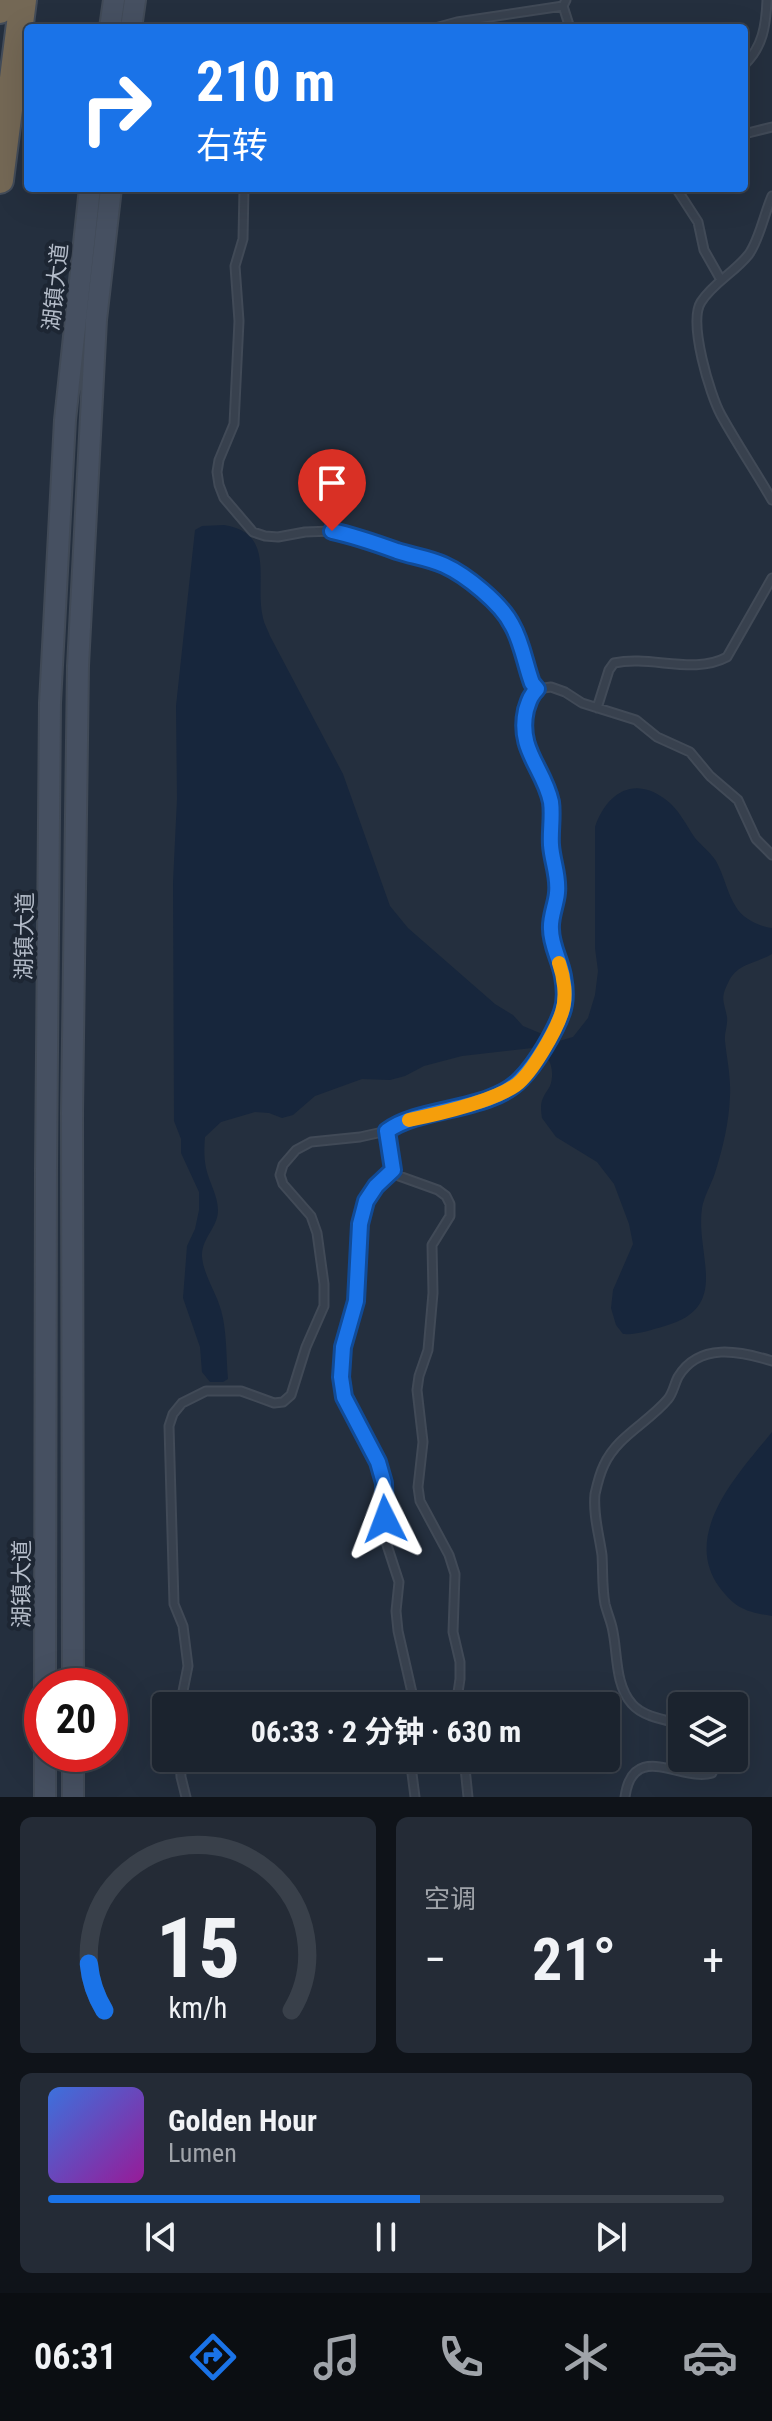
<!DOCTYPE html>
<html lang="zh">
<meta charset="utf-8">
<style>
:root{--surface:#1b232e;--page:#242b36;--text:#f1f3f6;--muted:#a0a4aa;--line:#39404a;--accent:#1a73e8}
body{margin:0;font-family:"Roboto Condensed","Noto Sans SC",sans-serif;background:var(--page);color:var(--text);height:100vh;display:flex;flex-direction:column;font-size:30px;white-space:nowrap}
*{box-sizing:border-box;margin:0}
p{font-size:26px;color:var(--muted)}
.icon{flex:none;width:44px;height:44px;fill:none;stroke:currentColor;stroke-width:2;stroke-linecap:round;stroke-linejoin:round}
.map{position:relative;height:1797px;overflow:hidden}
.sheet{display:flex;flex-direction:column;gap:20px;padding:20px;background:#0f1319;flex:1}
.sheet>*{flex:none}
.hud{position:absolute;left:24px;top:24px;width:724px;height:168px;border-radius:8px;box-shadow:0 8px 32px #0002,0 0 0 2px var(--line);background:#1a73e8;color:#fff;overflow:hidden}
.fabs{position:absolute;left:668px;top:1692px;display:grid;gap:16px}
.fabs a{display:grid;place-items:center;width:80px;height:80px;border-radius:8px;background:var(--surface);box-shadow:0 8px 32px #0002,0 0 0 2px var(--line);font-size:40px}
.speed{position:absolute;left:24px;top:1668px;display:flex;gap:16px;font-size:40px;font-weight:700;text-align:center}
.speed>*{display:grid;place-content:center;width:104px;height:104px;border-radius:50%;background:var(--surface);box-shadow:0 8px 32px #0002,0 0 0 2px var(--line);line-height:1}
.speed .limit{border:12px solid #d22;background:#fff;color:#111}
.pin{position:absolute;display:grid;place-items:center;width:68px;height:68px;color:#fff;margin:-82px -34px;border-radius:50% 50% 50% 0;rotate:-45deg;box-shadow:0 0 8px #0007}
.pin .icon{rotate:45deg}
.me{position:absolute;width:88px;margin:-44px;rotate:357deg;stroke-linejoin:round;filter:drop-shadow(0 0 6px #0008)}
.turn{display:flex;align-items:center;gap:28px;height:168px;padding:0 40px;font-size:36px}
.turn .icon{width:104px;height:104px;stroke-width:2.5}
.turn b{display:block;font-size:56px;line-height:68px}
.big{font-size:60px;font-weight:700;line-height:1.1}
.sheet .tile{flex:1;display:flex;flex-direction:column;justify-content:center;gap:12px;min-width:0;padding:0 28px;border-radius:12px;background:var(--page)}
.sheet .dial{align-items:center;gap:0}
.dial svg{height:208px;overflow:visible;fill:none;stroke:var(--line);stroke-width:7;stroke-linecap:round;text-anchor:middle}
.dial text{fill:var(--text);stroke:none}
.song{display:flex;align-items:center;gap:24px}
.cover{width:96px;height:96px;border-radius:12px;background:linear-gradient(135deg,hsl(220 70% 55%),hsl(300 70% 35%))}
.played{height:8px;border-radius:4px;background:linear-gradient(90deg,var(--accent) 55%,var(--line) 55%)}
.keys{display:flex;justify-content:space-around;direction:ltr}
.heat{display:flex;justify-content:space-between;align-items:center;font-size:44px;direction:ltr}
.sheet .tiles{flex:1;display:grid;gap:20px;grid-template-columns:1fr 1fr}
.tile:last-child{grid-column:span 2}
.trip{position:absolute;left:152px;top:1692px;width:468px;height:80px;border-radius:8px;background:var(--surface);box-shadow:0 8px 32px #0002,0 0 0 2px var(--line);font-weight:700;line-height:80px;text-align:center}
.tab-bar{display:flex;height:128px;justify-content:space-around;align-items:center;background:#0b0e12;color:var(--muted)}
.tab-bar .icon{width:56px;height:56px}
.tab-bar .active{color:var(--accent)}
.tab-bar b{font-size:36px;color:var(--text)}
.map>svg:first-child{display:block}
.water{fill:#17263c}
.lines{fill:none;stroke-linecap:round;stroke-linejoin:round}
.lane-casing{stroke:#414a57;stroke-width:11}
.secondary-casing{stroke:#414a57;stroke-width:24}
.highway-casing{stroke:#434c59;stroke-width:30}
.lane{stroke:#38414e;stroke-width:7}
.secondary{stroke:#465061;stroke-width:20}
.highway{stroke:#746855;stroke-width:26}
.route-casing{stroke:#114b97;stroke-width:20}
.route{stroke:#1a73e8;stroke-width:14}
.slow{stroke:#f59e0b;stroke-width:14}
.labels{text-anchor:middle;stroke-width:8;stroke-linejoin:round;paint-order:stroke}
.street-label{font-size:22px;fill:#b4bcc9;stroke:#1d2633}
</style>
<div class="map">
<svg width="772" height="1797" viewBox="0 0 772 1797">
<rect width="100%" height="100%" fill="#242f3e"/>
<path class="water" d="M224,525C277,533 254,582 263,618C264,624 268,630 270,636L343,774L390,906L408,928L495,1004L513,1015L523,1026L559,1041L573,1037L588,1018L595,995L598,971L595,948V827C606,794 633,775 665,799C679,809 686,825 695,838C702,846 711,853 716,861C724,875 727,893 736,907C742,918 760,927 772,928V954C755,964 737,963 728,983C720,999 724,1001 727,1017C728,1026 724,1033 725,1041C727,1060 731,1077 730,1096C729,1122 723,1148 715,1173C711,1185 704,1196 702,1208C695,1255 732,1307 665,1326C650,1330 638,1335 623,1334L616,1325L611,1308L613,1290L633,1244L629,1224L614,1184L597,1162L556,1137L542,1118C541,1111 540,1104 543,1098C545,1093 548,1090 550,1086C556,1070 549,1050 532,1048L462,1056L424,1066L405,1076L390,1080L362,1079L315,1096L293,1115L282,1118L269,1113L255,1112L221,1122L205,1137C204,1148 204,1158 206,1168C209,1182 218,1196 218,1210C218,1228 201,1238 202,1257C204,1276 216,1292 221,1310C227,1331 226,1356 228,1379L223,1382H210L202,1372L200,1347L183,1298L187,1246L195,1229L199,1210V1192L181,1153V1139L174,1121L173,882L177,799L176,706L195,530L202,526Z
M772,1432V1616C747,1612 736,1609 720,1588C680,1534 739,1473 772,1432Z"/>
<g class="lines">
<defs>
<path id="lane" d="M566,0L563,6L570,28
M435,28L457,22L563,6
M744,65C763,47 766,25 767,0
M744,134L772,127
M244,188L243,239L235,266L239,321L234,424L219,460L217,472L219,485L224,498L253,532L265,536L278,537L305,532L332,531L361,537L398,552L442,564L463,575L503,611L513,625L532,683L537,689
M676,188L698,222L704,250L721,280
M772,196C764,214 760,238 749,254C735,272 713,283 701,302C688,322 710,395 721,415C737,444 756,472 772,500
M597,708L609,670L614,663C651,655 694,675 727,657L772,578
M387,1131L393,1170L376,1186L366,1201L360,1224L356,1301L343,1347L341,1377L344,1397L378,1462L384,1483V1536L399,1582L396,1611L398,1631L415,1706
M393,1170L399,1176L438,1190L446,1196L450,1204V1216L432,1245L433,1293L428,1350L419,1376L417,1390L423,1442L418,1487L420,1501L449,1555L455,1574L453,1632L460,1662V1679L456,1706
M180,1706L188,1666L183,1626L174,1604L169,1426L173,1414L182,1403L206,1391H241L274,1403L283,1402L291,1395L306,1347L324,1306V1284L317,1233L311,1216L283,1184L280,1175L283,1165L296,1150L311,1142L360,1137L387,1131L400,1121L428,1116L500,1093L515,1085L524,1076L551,1034L563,1011L564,1000L563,974L553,944L550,925L557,891L551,847V804L524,738V720L530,697L537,689L551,687L565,692L582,703L636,720L657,737L690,752L710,776L738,800L756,839L772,855
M682,1724C666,1720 643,1717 632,1704C614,1684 618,1651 612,1627C610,1619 607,1612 605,1604C602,1588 603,1571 602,1555C599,1534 593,1515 595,1494C597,1485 600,1473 604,1465C617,1436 648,1423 668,1399C673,1393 674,1385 678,1377C699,1342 740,1351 772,1361
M180,1758L181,1777L186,1797
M410,1758L415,1797
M464,1758L468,1797
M625,1797C633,1739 683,1783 712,1773L716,1758"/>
<path id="secondary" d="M110,28L114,0
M131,28L135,0
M45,1686L46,1170L50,703L65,420L90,188
M73,1686L72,1113L78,666L96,320L111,188
M45,1797V1754
M73,1797V1754"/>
<path id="highway" d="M0,10L1,0
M0,180L23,0"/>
</defs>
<use href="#lane" class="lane-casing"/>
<use href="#secondary" class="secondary-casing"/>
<use href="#highway" class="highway-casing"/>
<use href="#lane" class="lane"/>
<use href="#secondary" class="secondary"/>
<use href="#highway" class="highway"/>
</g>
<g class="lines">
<defs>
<path id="route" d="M332,531C355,536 375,543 397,551C412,556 429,558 444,565C466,575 501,603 512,625C522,642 525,664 532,683L537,689C530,696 529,701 526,710C517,750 544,768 551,802C553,816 550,831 551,845C552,861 559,876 557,893C556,905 550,917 551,929C551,946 560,959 563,976C565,987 566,1001 562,1012C555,1032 536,1064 521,1079C490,1112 421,1106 387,1131L393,1170L376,1186L366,1201L360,1224L356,1301L343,1347L341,1377L344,1397L378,1462L384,1483L385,1519"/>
</defs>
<use href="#route" class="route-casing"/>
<use href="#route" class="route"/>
<path class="slow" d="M409,1120C438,1114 492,1102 516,1085C532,1073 556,1031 562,1012C567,997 564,977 559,963"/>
</g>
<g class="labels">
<g class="street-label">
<text transform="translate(55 287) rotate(-84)" y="8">湖镇大道</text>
<text transform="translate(24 936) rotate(-89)" y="8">湖镇大道</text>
<text transform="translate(21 1584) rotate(-90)" y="8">湖镇大道</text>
</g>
</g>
</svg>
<div class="fabs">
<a><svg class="icon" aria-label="layers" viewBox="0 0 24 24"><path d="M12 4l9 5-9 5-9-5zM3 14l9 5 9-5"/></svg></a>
</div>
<div class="speed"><div class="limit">20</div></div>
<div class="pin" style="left:332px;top:531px;background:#d93025"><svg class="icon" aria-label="arrive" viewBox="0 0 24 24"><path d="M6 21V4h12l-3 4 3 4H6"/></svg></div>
<svg class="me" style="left:385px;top:1519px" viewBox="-20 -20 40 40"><path d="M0-17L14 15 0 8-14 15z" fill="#1a73e8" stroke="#fff" stroke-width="4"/></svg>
<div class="trip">06:33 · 2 分钟 · 630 m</div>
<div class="hud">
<div class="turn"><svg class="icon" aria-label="right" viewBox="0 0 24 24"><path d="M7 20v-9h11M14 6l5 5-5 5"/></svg><div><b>210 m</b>右转</div></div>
</div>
</div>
<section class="sheet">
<div class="tiles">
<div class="tile dial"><svg viewBox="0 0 100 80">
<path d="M14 69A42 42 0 1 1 86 69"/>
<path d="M14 69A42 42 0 0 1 8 51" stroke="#1a73e8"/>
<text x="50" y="56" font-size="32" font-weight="700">15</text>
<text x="50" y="72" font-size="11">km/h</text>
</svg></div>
<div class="tile"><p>空调</p>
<div class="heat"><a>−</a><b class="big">21°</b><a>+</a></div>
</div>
<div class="tile">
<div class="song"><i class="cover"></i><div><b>Golden Hour</b><p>Lumen</p></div></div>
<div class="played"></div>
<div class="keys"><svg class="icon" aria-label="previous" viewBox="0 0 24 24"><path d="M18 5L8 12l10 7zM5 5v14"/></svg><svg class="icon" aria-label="pause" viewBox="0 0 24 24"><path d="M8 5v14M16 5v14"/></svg><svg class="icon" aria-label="next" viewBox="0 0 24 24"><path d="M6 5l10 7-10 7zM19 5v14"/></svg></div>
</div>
</div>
</section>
<nav class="tab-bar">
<b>06:31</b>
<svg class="icon active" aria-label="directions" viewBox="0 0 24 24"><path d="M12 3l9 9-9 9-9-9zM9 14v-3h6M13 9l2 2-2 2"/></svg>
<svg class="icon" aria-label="music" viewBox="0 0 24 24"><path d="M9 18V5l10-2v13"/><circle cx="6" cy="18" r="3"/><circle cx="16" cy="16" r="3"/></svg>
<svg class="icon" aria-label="phone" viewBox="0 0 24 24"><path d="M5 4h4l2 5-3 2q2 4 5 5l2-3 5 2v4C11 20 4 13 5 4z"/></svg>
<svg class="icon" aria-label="climate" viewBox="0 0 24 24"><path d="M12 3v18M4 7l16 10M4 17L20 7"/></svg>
<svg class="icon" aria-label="car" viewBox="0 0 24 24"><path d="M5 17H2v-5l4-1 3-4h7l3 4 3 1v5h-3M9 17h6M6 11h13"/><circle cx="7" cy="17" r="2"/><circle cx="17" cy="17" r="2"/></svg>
</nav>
